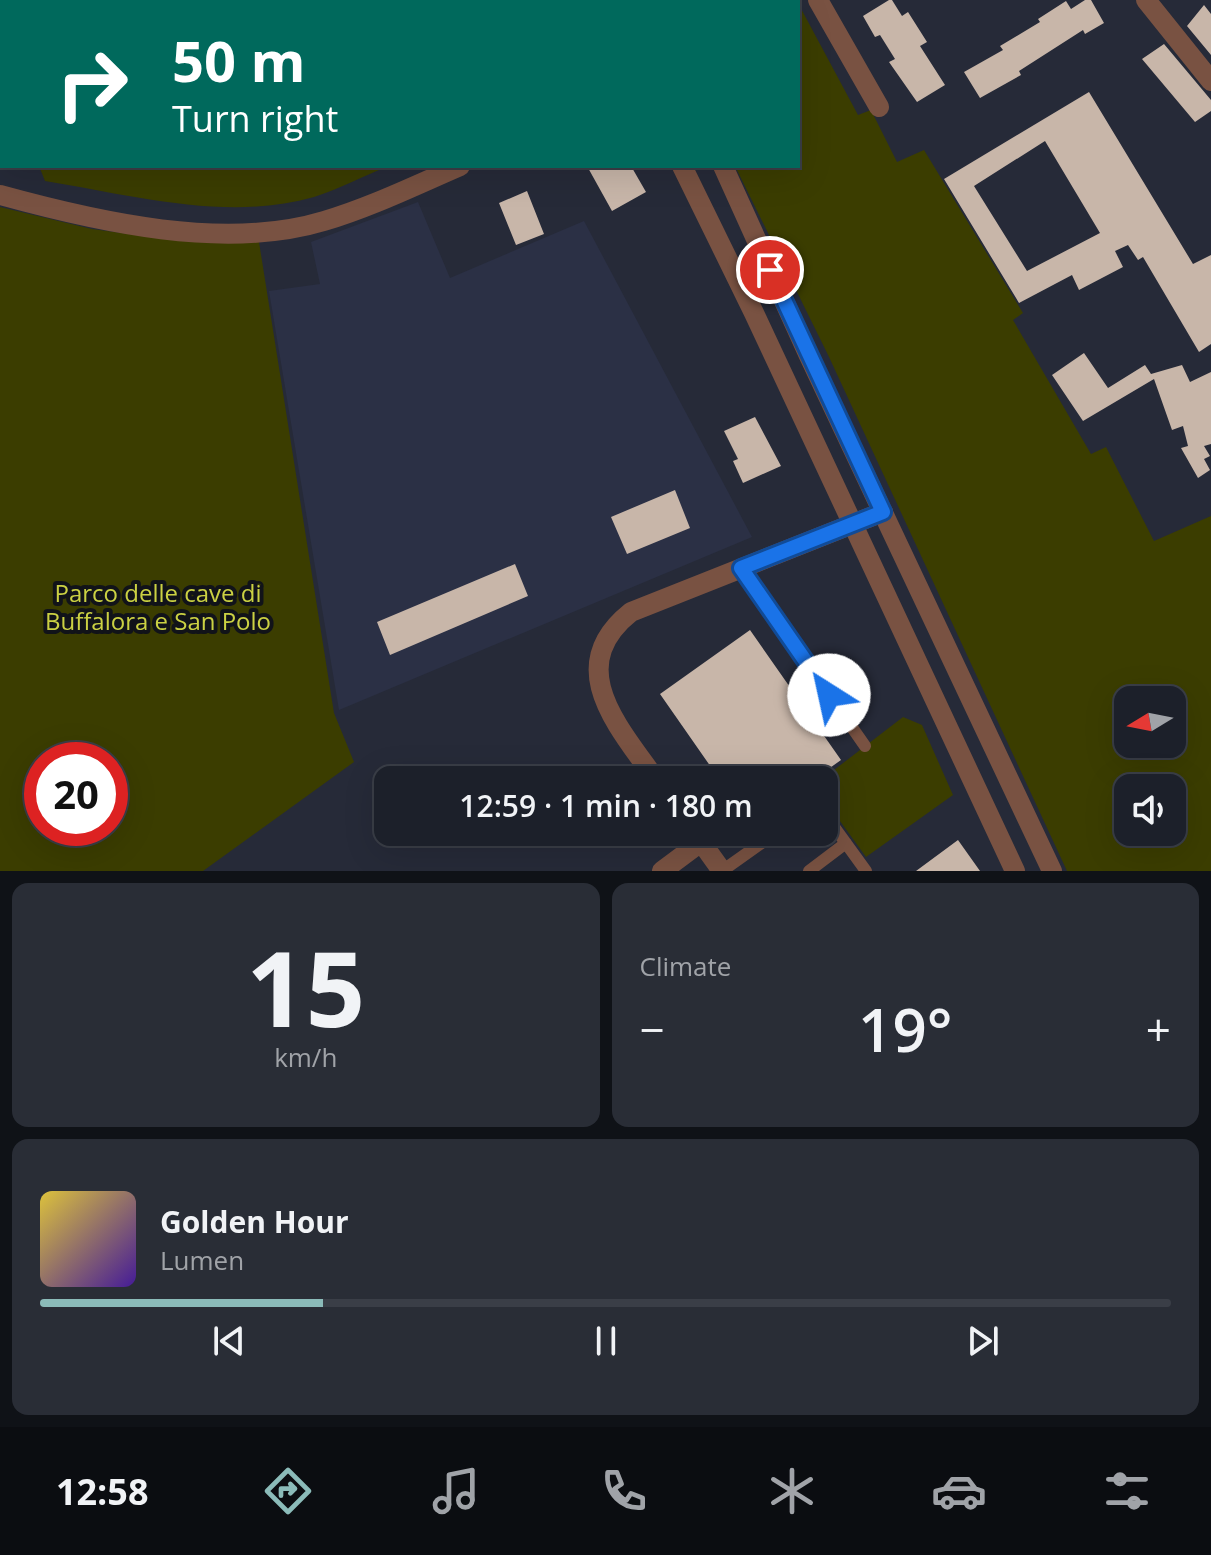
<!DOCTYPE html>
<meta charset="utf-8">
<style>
:root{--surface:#1c202a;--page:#292d36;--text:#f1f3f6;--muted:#a0a3a8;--line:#3a3e47;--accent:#8bbbb9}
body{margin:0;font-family:"Open Sans",sans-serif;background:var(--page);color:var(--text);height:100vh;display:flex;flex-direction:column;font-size:30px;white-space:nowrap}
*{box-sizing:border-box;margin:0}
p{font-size:26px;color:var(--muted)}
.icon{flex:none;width:44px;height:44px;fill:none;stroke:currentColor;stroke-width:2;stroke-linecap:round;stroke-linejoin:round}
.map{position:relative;height:871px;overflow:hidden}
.details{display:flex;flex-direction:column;gap:12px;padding:12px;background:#0f1217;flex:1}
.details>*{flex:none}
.banner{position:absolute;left:0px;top:0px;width:800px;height:168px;box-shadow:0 8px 32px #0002,0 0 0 2px var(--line);background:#00695c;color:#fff;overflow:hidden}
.needle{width:52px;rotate:260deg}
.controls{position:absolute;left:1114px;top:686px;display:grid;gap:16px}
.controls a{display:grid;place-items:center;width:72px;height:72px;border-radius:16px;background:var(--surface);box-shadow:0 8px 32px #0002,0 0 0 2px var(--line);font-size:40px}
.speed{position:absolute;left:24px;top:742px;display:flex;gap:16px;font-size:40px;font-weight:700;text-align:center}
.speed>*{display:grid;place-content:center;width:104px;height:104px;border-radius:50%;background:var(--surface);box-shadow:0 8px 32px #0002,0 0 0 2px var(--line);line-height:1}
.speed .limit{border:12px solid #d22;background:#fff;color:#111}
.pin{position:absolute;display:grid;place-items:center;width:68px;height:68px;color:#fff;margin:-34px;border:4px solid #fff;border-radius:50%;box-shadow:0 2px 8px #0007}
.me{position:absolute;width:88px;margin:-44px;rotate:325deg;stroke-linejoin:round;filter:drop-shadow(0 0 6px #0008)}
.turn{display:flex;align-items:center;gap:28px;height:168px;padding:0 40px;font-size:36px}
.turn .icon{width:104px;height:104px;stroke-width:2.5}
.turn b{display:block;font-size:56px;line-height:68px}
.big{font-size:60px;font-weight:600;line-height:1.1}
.details .card{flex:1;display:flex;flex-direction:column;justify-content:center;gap:12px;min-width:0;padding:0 28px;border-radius:16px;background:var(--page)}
.details .dial{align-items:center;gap:0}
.dial b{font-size:104px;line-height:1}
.song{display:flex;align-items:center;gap:24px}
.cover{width:96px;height:96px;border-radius:12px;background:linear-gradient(135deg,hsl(50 70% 55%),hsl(260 70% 35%))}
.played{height:8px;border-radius:4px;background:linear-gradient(90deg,var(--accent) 25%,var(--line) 25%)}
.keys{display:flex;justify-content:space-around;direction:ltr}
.heat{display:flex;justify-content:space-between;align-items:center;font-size:44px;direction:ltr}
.details .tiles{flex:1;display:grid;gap:12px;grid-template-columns:1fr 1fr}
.card:last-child{grid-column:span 2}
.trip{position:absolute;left:374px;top:766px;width:464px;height:80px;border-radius:16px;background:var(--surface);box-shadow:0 8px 32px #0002,0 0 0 2px var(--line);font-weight:600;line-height:80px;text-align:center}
.menu{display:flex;height:128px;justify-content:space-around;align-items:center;background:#0b0d11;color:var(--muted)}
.menu .icon{width:56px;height:56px}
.menu .active{color:var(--accent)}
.menu b{font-size:36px;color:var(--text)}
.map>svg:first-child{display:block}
.built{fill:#2b3045}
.green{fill:#3b3d00;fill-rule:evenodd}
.building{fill:#c8b6a9;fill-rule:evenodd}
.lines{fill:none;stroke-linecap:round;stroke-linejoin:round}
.service{stroke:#795242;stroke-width:12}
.minor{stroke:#795242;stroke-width:20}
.tertiary{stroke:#795242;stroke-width:20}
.route-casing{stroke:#114b97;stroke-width:20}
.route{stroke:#1a73e8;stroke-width:14}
.labels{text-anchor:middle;stroke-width:8;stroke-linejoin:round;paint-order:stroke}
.park-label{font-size:24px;fill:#cbd143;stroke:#111319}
</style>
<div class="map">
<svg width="1211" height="871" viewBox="0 0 1211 871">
<rect width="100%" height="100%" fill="#262a38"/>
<path class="built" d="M418,202L450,278L584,221L752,537L339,710L269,291L320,284L311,242Z"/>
<path class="green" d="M0,0H548L551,2H2V73Z
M798,3L858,115L871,110L897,162L924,150L1023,313L1013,320L1091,454L1106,447L1154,541L1211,516V871H1067L829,357L735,166H798ZM1128,700H1172V744H1128ZM1128,788H1172V832H1128Z
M39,166H388C364,176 339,189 314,197C227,222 132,195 45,181Z
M0,207L92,229L173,240L259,242L334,713L354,762L203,871H0ZM42,760H110V828H42Z
M903,717L922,725L953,795L866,857L824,799V780H821Z"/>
<path class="building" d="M889,0H892L902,16L908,12L927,42L920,46L945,85L917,102L889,62L895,59L880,35L875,37L863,16Z
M1085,0H1091L1104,23L1085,34L1083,30L1019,71L1021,75L980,98L964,72L1003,50L1000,46L1040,22L1038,19L1066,1L1071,9Z
M1204,5L1211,14V55L1187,26Z
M1164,44L1211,100V111L1195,122L1142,59Z
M1089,92L1193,264L1211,255V344L1199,352L1143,257L1138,260L1128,245L1115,251L1123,267L1079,290L1072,275L1019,303L944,179ZM1045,141L1100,233L1027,271L974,186Z
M587,166H631L646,192L612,211Z
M527,191L544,234L516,245L499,203Z
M1084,353L1108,388L1145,365L1151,374L1182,365L1190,382L1211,372V444L1204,446L1210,456L1204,459L1210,470L1198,478L1181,448L1188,446L1183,426L1172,430L1154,379L1083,421L1052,375Z
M755,417L781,466L743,483L733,461L738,459L724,431Z
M675,490L690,528L627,554L611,517Z
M515,564L528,596L390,655L377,622Z
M750,630L841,760L813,780H720L660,694Z
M958,840L980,871H916Z"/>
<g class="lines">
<path class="service" d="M741,568L865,746
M824,813L866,871
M722,871L777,832
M809,871L846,843"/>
<path class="minor" d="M569,0L571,2
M627,0L628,2
M818,0L879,107
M1146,0L1211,81
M695,2L698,0
M656,780C619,727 562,667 631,612L883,512
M694,832L722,871
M662,871L701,842"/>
<path class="tertiary" d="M682,166L754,313L1015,871
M723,166L809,356L1052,871
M0,195C98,222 225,251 324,221C371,207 416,185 460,166"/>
</g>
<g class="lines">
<defs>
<path id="route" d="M770,270L883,512L741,568L829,695"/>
</defs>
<use href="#route" class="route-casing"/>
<use href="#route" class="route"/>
</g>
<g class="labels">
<g class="park-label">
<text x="158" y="602">Parco delle cave di<tspan x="158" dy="28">Buffalora e San Polo</tspan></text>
</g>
</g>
</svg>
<div class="controls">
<a><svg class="needle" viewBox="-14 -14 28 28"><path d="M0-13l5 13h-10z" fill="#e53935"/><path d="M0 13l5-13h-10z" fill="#a0a3a8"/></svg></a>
<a><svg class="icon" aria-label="sound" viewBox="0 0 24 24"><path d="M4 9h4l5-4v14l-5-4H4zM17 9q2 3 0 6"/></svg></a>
</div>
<div class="speed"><div class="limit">20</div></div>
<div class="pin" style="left:770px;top:270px;background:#d93025"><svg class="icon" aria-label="arrive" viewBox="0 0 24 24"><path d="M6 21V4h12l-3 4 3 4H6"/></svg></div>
<svg class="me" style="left:829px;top:695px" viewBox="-20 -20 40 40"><circle r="19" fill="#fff"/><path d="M0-13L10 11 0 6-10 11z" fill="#1a73e8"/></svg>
<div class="trip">12:59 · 1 min · 180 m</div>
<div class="banner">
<div class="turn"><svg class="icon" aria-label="right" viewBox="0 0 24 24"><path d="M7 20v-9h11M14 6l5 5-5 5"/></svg><div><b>50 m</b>Turn right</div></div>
</div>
</div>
<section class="details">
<div class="tiles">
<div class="card dial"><b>15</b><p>km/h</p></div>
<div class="card"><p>Climate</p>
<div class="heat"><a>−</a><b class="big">19°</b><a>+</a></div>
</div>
<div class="card">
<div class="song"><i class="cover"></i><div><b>Golden Hour</b><p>Lumen</p></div></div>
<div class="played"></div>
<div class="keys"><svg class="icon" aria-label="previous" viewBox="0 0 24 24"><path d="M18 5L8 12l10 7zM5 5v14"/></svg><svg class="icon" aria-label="pause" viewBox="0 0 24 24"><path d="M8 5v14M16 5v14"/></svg><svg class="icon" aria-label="next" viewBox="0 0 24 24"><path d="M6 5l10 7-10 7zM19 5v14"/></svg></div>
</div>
</div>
</section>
<nav class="menu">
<b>12:58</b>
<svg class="icon active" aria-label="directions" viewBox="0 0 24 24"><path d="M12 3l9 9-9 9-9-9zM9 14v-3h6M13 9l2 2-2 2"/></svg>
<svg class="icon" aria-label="music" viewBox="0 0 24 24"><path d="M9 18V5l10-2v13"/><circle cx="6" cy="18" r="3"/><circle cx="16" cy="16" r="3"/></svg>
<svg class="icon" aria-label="phone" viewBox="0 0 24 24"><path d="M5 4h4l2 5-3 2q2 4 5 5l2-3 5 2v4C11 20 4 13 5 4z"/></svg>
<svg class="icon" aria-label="climate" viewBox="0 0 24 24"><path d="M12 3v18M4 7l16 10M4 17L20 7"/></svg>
<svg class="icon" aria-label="car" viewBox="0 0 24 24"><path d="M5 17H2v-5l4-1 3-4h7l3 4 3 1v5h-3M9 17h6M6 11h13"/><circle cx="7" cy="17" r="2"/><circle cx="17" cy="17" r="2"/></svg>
<svg class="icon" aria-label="filters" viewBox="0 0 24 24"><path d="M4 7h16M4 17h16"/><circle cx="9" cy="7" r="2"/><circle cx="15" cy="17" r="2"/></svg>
</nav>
